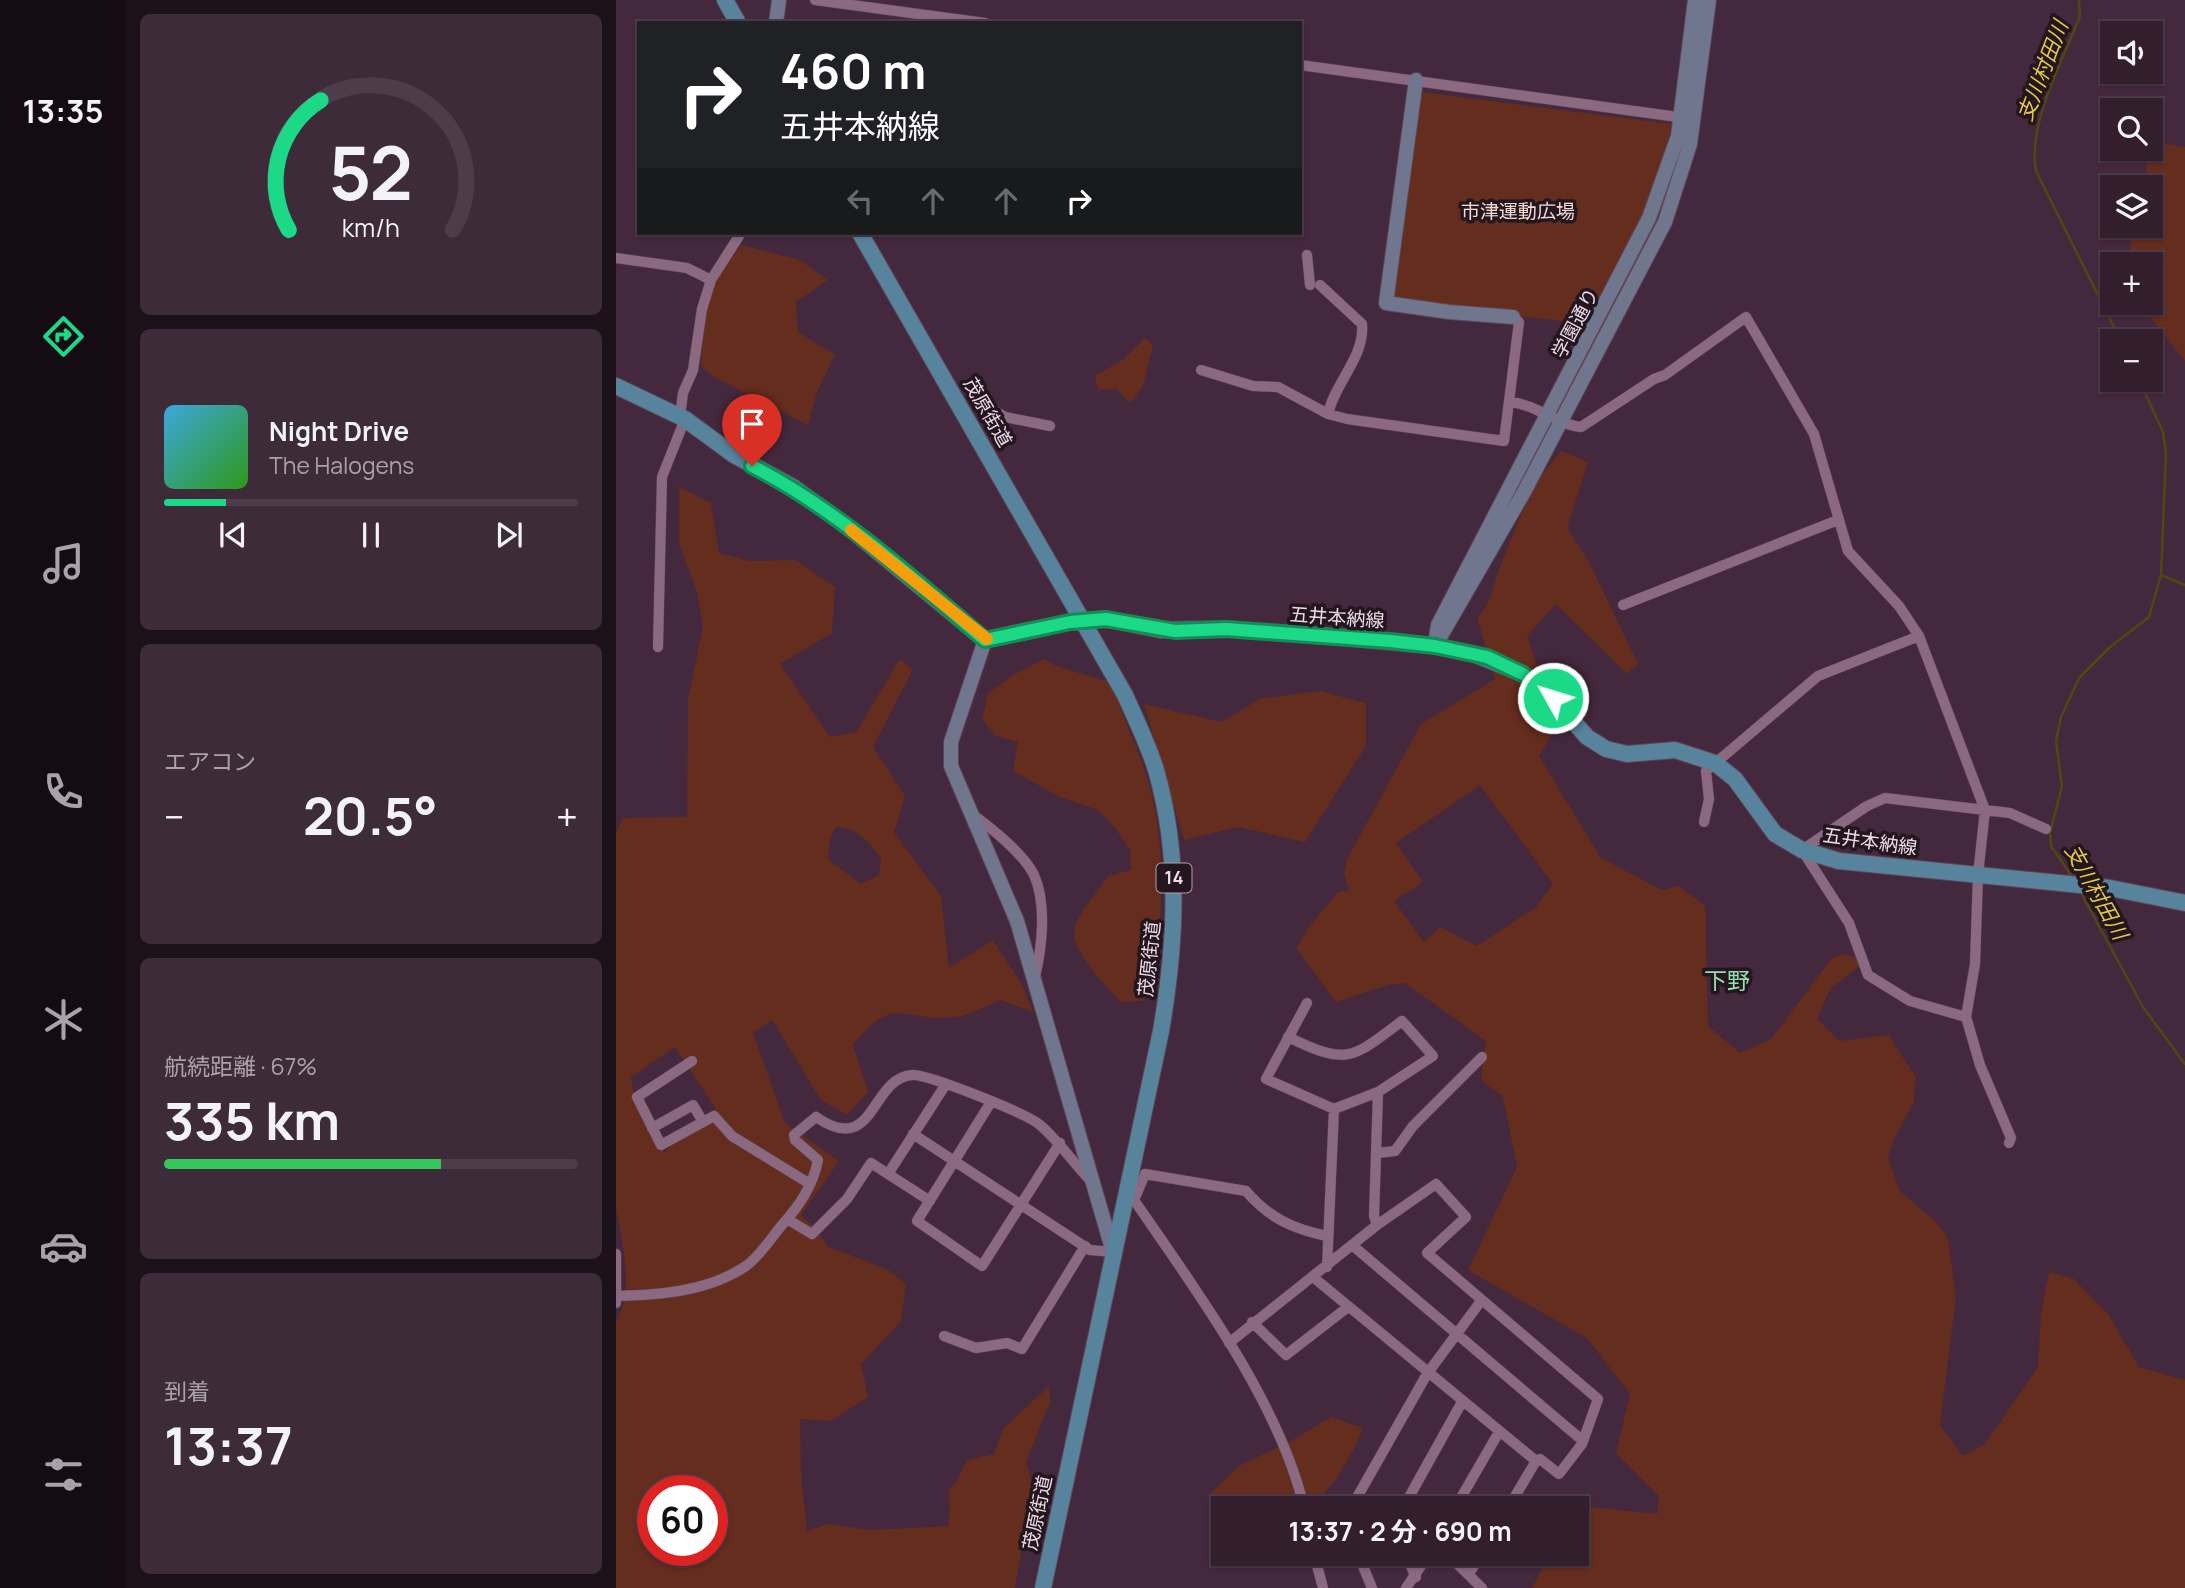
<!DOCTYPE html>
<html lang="ja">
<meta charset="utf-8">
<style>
:root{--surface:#331e2e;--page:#3e2b3a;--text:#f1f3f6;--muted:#a9a2aa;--line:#4e3c4a;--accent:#1cd988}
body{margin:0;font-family:Manrope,"Noto Sans JP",sans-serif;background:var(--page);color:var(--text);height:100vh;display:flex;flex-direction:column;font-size:26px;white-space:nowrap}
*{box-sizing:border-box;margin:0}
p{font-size:23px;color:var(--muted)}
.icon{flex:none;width:38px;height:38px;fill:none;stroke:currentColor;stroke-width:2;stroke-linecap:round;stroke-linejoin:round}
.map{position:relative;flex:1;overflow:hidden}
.drawer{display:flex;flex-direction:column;gap:14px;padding:14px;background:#1c1019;width:490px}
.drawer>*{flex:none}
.hud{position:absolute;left:21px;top:21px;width:665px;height:214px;border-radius:0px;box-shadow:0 2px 5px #0004,0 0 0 2px var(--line);background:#202124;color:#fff;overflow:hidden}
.tools{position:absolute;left:1484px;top:21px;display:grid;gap:14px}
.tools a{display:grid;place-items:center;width:63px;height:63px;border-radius:0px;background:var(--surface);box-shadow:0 2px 5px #0004,0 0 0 2px var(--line);font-size:35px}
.speed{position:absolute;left:21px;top:1475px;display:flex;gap:14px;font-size:35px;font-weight:700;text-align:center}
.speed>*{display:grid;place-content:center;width:91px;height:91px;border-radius:50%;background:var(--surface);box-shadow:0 2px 5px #0004,0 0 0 2px var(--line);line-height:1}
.speed .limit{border:10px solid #d22;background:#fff;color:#111}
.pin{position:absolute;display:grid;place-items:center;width:60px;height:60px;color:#fff;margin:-72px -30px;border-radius:50% 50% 50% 0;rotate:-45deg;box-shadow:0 0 7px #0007}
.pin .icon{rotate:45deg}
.me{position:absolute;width:77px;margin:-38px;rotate:309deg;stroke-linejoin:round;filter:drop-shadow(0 0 5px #0008)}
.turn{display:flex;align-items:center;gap:24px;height:147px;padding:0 28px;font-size:32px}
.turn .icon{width:91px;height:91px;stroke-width:2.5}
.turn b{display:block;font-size:49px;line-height:60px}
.lanes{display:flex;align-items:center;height:66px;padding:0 28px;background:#0003;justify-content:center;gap:35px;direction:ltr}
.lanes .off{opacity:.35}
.big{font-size:52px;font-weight:700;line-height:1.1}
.drawer .widget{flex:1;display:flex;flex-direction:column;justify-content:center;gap:10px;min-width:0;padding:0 24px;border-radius:10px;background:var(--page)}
.drawer .dial{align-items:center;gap:0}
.dial svg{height:182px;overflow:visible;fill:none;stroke:var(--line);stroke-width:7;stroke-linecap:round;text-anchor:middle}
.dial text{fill:var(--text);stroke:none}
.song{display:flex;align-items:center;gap:21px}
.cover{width:84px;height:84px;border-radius:10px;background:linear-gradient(135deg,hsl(200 70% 55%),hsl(110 70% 35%))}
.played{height:7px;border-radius:4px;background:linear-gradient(90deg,var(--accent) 15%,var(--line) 15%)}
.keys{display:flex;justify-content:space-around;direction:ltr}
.heat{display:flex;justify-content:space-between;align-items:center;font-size:38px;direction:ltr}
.charge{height:10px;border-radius:5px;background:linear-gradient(90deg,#34c759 67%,var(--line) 0)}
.trip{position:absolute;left:595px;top:1496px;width:378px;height:70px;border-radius:0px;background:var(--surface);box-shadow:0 2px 5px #0004,0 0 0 2px var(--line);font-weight:700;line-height:70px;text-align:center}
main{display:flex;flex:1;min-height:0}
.menu{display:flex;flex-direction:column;width:126px;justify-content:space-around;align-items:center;background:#140c12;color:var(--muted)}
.menu .icon{width:49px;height:49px}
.menu .on{color:var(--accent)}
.menu b{font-size:32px;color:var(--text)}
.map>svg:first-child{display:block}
.green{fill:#642d1d;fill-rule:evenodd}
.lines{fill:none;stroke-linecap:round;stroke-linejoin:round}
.stream{stroke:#524710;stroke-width:2.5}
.street-casing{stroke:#5d4556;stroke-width:11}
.secondary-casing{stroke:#5d4556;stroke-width:16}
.primary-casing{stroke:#5d4556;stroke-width:18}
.street{stroke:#8a6981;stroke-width:10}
.secondary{stroke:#70768e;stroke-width:14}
.primary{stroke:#57849c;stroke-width:16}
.route-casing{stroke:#128d58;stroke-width:18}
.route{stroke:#1cd988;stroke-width:12}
.slow{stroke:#f59e0b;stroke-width:12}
.labels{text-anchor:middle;stroke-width:7;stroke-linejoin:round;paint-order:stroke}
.shield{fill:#23161f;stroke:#b1a0ac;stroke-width:2}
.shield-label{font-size:18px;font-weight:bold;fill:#eedbe8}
.park-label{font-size:19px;fill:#f4dbd3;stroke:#23161f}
.street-label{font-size:19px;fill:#eedbe8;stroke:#23161f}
.water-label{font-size:21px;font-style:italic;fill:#e6ca42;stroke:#23161f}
.quarter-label{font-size:23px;fill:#92dfb1;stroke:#23161f}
</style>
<main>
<nav class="menu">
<b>13:35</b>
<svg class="icon on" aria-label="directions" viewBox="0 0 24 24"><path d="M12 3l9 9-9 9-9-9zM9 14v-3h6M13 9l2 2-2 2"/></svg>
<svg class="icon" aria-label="music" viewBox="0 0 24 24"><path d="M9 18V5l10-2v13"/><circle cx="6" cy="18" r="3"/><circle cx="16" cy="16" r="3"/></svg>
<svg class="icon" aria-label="phone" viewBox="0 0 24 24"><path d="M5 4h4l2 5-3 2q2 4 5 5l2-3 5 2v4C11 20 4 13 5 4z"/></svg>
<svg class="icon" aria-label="climate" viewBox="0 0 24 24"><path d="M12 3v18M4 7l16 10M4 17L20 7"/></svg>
<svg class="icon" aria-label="car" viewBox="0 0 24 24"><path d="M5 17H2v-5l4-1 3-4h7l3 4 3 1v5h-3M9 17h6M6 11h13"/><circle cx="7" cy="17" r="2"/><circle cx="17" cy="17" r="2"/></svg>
<svg class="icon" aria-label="filters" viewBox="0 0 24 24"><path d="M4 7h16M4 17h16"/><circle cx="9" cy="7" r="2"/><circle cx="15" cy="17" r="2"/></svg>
</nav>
<section class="drawer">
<div class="widget dial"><svg viewBox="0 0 100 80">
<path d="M14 69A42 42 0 1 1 86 69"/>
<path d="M14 69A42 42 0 0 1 28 12" stroke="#1cd988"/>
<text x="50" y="56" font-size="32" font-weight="700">52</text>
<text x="50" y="72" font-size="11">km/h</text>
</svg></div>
<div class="widget">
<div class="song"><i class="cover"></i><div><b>Night Drive</b><p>The Halogens</p></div></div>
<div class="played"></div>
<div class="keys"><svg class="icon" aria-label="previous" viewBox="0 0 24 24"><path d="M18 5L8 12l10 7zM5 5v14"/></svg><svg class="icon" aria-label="pause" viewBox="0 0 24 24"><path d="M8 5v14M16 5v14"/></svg><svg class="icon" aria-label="next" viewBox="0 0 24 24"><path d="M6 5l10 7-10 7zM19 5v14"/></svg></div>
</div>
<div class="widget"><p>エアコン</p>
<div class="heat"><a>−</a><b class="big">20.5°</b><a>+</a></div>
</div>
<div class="widget"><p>航続距離 · 67%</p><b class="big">335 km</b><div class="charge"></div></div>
<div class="widget"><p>到着</p><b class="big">13:37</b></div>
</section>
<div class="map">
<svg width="1569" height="1588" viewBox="0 0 1569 1588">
<rect width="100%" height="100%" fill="#44283d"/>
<path class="green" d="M805,92L1056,124L1042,178L1024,228L973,324L782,303L777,299Z
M1550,144L1569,147V361L1523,303H1535V264H1511L1518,226H1535V187H1526L1533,158Z
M125,245L184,260L212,280L180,302L182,332L219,355L201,392L192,425L102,379L85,367L86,299Z
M529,338L537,345L527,386L514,403L500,389L482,390L479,376L508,359Z
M946,451L972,462L951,528L973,562L1022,664L1011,674L940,604L911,636L941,726L923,756L985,858L1046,890L1063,886L1089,906L1092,1026L1124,1053L1155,1039L1215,959L1226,954L1251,960L1214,989L1201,1019L1223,1041L1273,1035L1300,1078L1297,1104L1278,1139L1272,1158L1284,1191L1321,1223L1332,1238L1340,1297L1324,1425L1347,1456L1369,1444L1422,1367L1425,1314L1433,1272L1458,1279L1493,1315L1523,1367L1569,1380V1588H916L934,1554H961V1508H954L956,1505L1041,1514L1043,1496L1000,1453L1014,1394L971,1338L852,1270L901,1167L887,1097L865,1080L870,1041L789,983L772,985L720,1002L680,948L692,928L722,892L733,891L728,874L731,859L805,724L879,679L861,618C875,605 876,588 883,570C897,534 917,477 946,451ZM864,785L937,884L920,907L861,946L824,927L808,942L778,901L807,882L780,843Z
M63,487L95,503L103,553L134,561L179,560L219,587L216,633L164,664L214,737L240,732L284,659L297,669L257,747L289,796L278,832L325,896L333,968L377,940L407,986L417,1012L385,1000C371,1005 354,1016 339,1017C285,1023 279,992 237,1045L252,1092L231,1115L205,1100L156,1020L137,1033L169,1123L223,1161L185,1215L202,1231L211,1246L272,1270L290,1284L285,1321L245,1364L252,1397L214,1421L184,1419L185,1474L191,1531L212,1524L255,1530L332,1526L334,1511L332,1491L340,1482L351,1460L378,1454L387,1429L433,1386L434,1403L410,1462L415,1479L413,1507L399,1588H0V1320C19,1296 6,1238 0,1209V833L7,818L71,817L72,699L87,627L81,593L63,543ZM220,827C242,828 252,841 265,858L263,875L245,884L212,859L214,838ZM59,1047L100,1109L48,1152L17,1091L15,1077ZM37,1491H96V1550H37Z
M428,659L440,666L497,683C505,715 520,743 530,774C547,828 548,885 542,940C540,962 542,983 527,1001L505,1002C492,989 457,952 458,933C459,914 483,892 492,876L515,870L514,850L498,826L482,810L444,797L397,771L402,742L380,736L366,719L372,693L397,675Z
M704,691L750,703V746L689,842L622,827L568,840L528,704L606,722L643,699Z
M715,1417L747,1428C739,1450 713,1498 690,1508C678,1513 624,1508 607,1508V1511L593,1495L623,1466L675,1441Z"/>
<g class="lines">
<path class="stream" d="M1463,0L1464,16C1447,60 1411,124 1420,171L1505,341
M1545,575L1569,585
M1457,878L1435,846L1434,833L1446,786L1440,741L1445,717L1463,678L1494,647L1533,617L1545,575L1550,454L1547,432L1523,380
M1465,893L1527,1007L1569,1064"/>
<defs>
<path id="street" d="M199,0L369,23
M684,65L1069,118
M691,255L694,285
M0,258L71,268L95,280
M704,285L746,324C749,357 719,382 712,414
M585,370L637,386L662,387L712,414L731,419L888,441L903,322L897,317
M895,402C921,405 942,425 965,427L1038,379L1049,375L1130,317L1198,434L1232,551L1283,606L1303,636L1369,810L1362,875L1359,964L1350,1017L1364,1065L1395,1138L1393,1143
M377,410L389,417L434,426
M64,416L67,393L77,370L86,309L95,280L125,233
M1007,605L1222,520
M42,647L46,477L69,419
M356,814C374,827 408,854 418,875C431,904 426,947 419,977
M1088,822L1093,799L1090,771L1202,676L1303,636
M1350,1017L1294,1001L1252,975L1233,923L1186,850L1251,806L1269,798L1394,813L1430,829
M672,1037C732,1066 735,1059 786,1021L817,1056L762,1092L718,1109L650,1079L691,1003
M76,1061L21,1097L45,1145L98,1116L116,1136L194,1184
M375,1102L301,1221L366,1266L444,1143
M36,1128L77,1105L87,1122
M297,1134L474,1250L497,1252
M762,1153L779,1151L797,1126L866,1057
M272,1174L330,1084
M511,1200H518L529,1174L630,1191C653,1218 677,1229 711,1236
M518,1200C578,1287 665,1405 688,1508
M171,1219L196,1234L231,1199L255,1163L314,1201
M761,1225L758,1216L762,1092
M736,1245L967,1441
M0,1254V1303
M711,1267L718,1109
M1,1296C45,1295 93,1291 130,1266C144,1256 155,1238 166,1225C183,1206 197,1186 202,1160L179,1140L178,1135L200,1117C259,1158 254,1078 296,1075C312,1074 412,1114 424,1125C444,1142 457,1163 474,1180
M636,1322L670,1355L732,1307
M328,1336L360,1348L391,1343L406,1349L469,1246
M613,1343L761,1225L820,1184L850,1217L811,1253L982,1399L966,1444L943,1474L924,1459L920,1461L697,1277
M735,1508L811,1374L865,1301
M787,1508L846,1402
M839,1508L883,1432
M892,1508L920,1461
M698,1554L707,1588
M742,1554L756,1588
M789,1554L800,1577
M831,1554L866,1588
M853,1574L865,1554
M790,1588L813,1554"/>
<path id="secondary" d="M160,23L163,0
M800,80L770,303L833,312L897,317
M369,640L335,742V766L401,921L497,1252
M819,645L822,625L1033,218L1062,136L1079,0
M819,646L908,492L1049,222L1074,144L1093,0"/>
<path id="primary" d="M109,0L122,23
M244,233L509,695C520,720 532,744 540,770C565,857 560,943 545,1031L427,1588
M0,386L69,419L118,455L177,487L237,531L369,640L454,622L490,619L545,630L610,629L724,637L819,646L858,654L907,674L937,698L971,737L990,749L1011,754L1059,750L1099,763L1119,779L1159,834L1186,850L1223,861L1494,888L1569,903"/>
</defs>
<use href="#street" class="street-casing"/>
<use href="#secondary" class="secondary-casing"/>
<use href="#primary" class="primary-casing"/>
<use href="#street" class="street"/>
<use href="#secondary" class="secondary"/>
<use href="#primary" class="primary"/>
</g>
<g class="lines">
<defs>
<path id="route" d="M136,466C219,508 298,579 369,640L454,622L490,619L559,631L610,629L774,641L819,646L871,657L907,674L937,698"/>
</defs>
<use href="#route" class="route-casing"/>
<use href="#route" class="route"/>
<path class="slow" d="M235,530L371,639"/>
</g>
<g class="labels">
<rect class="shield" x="540.5" y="863.5" width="35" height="29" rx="5"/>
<g class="shield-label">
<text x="558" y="884">14</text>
</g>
<g class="park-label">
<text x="902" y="218">市津運動広場</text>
</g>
<g class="street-label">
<text transform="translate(959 323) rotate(-62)" y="7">学園通り</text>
<text transform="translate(372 412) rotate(60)" y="7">茂原街道</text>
<text transform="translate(721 617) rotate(4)" y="7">五井本納線</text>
<text transform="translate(1254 841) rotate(8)" y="7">五井本納線</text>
<text transform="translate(533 959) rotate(-84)" y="7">茂原街道</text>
<text transform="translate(421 1513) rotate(-78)" y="7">茂原街道</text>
</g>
<g class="water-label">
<text transform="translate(1427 71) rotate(-69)" y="7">支川村田川</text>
<text transform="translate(1480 892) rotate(61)" y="7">支川村田川</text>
</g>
<g class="quarter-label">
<text x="1111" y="989">下野</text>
</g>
</g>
</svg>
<div class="tools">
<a><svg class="icon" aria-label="sound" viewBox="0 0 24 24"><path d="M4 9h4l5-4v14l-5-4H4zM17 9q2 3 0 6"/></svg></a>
<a><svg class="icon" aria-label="search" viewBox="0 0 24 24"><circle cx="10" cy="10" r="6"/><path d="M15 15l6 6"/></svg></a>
<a><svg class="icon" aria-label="layers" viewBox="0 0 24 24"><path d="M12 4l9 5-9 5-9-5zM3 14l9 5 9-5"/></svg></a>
<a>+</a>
<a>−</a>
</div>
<div class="speed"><div class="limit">60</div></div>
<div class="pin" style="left:136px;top:466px;background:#d93025"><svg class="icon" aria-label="arrive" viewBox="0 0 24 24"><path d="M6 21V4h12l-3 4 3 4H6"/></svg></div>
<svg class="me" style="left:937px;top:698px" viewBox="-20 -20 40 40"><circle r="17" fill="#1cd988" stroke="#fff" stroke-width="3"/><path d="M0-11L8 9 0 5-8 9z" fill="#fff"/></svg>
<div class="trip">13:37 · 2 分 · 690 m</div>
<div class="hud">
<div class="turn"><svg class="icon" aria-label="right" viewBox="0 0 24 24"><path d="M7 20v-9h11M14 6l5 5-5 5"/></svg><div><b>460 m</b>五井本納線</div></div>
<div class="lanes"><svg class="icon off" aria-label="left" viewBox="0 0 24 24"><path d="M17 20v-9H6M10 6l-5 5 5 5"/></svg><svg class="icon off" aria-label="ahead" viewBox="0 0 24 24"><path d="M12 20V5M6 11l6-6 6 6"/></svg><svg class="icon off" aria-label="ahead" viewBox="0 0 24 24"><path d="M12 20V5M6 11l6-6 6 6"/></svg><svg class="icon" aria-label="right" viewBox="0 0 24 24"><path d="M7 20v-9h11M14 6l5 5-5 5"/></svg></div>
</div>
</div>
</main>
